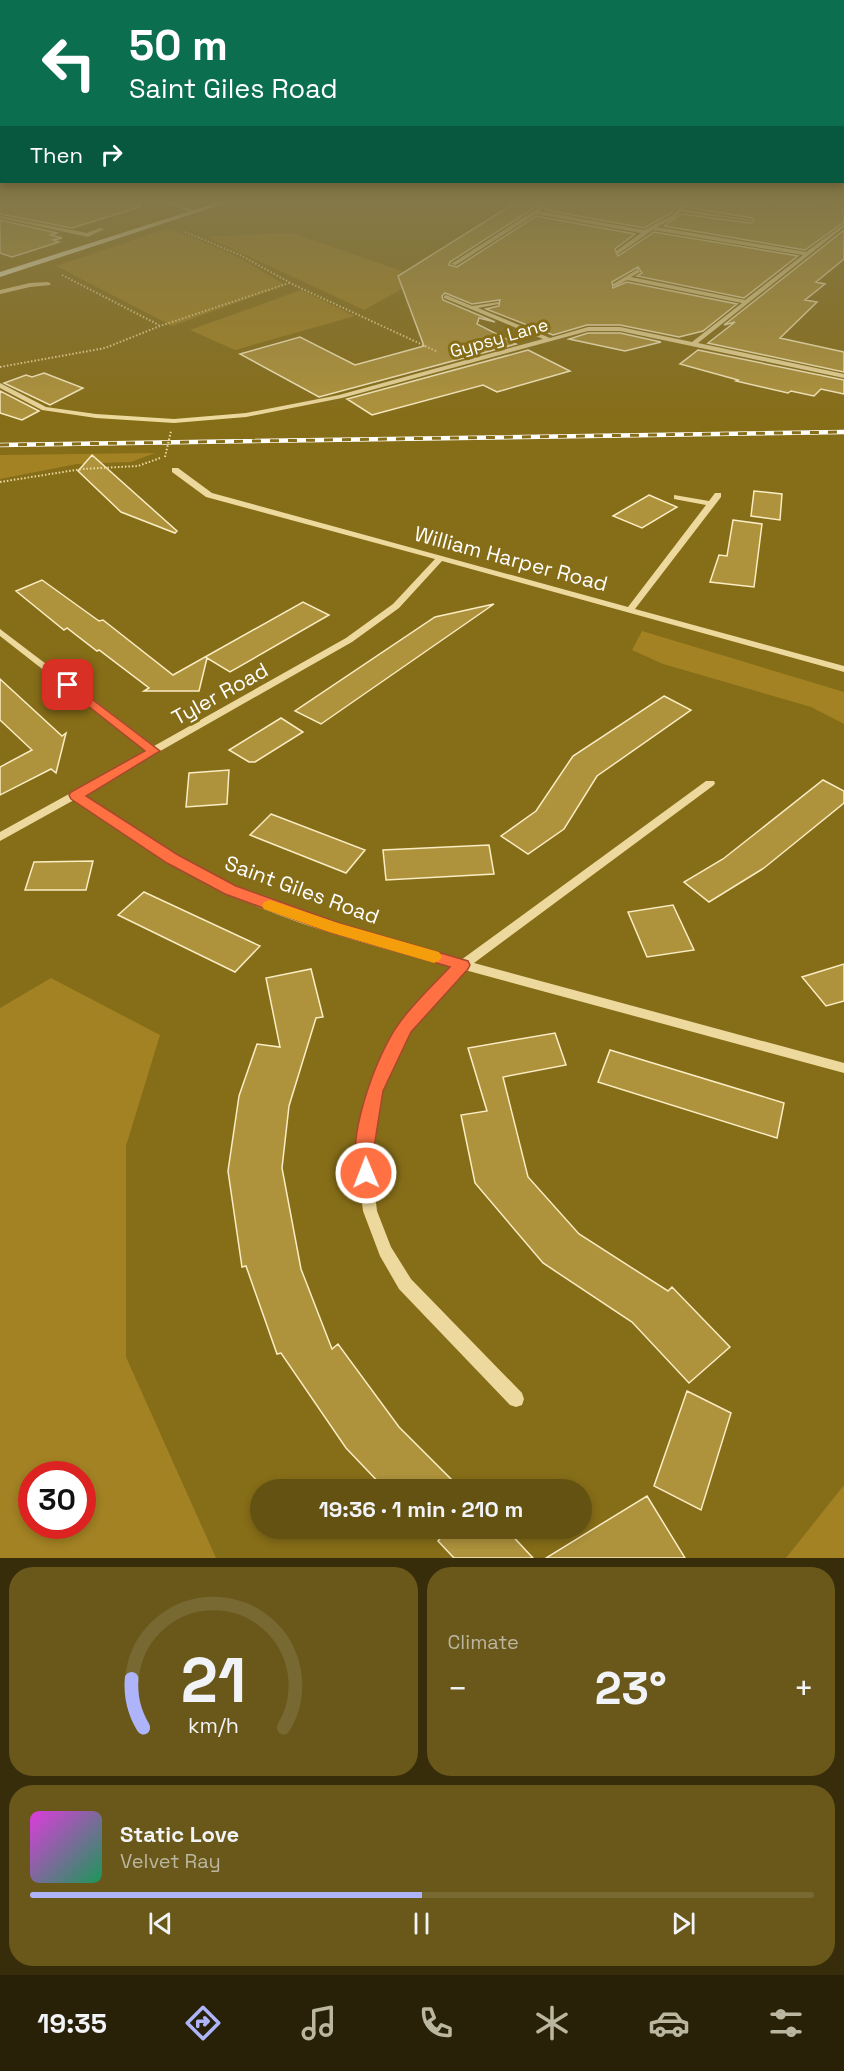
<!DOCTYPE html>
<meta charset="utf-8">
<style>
:root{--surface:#645212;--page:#6a581b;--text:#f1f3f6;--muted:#bbb69f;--line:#786932;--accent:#adb4fa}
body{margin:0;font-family:"Space Grotesk",sans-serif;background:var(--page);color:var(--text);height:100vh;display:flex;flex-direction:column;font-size:22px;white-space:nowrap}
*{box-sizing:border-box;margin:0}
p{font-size:20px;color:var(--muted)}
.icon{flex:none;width:33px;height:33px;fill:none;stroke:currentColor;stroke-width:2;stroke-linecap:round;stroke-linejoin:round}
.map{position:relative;height:1558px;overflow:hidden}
.drawer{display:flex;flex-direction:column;gap:9px;padding:9px;background:#372d0a;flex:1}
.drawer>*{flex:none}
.hud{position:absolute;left:0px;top:0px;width:844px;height:183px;box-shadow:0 3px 9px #0003;background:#0b6e4f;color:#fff;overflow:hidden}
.speed{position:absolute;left:18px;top:1461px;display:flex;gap:12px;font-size:30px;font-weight:700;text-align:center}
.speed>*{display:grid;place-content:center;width:78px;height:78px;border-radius:50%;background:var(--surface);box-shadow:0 3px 9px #0003;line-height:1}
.speed .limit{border:9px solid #d22;background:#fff;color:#111}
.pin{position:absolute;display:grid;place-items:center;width:51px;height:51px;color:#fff;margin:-26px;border-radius:12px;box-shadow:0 3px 9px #0006}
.me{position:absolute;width:66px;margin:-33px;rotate:359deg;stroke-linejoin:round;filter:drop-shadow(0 0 4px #0008)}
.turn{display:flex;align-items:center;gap:21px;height:126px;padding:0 30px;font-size:27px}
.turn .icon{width:78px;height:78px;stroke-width:2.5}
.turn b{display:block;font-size:42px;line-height:51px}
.then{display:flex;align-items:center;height:57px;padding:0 30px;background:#0003;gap:12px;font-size:22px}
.big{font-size:45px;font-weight:600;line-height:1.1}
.drawer .tile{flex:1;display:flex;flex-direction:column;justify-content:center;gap:9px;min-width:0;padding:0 21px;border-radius:24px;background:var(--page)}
.drawer .dial{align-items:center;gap:0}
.dial svg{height:156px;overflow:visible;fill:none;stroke:var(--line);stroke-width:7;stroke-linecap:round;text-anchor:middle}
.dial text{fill:var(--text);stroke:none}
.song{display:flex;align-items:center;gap:18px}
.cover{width:72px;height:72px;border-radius:9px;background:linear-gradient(135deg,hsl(300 70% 55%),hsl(150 70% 35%))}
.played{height:6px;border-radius:3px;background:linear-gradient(90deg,var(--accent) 50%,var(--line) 50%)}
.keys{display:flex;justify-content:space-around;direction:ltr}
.heat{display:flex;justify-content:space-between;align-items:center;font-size:33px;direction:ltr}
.drawer .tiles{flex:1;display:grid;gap:9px;grid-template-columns:1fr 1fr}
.tile:last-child{grid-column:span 2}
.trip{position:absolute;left:250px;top:1479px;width:342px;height:60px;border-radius:30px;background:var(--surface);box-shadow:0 3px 9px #0003;font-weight:600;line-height:60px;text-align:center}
.dock{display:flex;height:96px;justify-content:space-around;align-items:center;background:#282107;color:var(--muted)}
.dock .icon{width:42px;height:42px}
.dock .active{color:var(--accent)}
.dock b{font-size:27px;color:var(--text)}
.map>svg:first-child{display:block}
.green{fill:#a28223;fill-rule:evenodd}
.building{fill:#ae923c;stroke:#faecc3;stroke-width:1.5}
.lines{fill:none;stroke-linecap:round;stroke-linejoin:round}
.path{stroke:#edd99e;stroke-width:2;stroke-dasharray:1.5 2;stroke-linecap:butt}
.minor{fill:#edd99e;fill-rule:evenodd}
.major{fill:#fffae4;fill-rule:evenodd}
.rail-casing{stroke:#fff;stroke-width:4.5}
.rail{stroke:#866d18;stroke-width:3;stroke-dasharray:9;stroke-linecap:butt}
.path-bridge{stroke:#edd99e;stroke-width:2;stroke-dasharray:1.5 2;stroke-linecap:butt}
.route{fill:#ff7043;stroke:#a6492c;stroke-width:1.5}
.slow{fill:#f59e0b}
.labels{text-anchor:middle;stroke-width:6;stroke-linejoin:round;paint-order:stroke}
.far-street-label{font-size:18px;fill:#fff;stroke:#866d18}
.street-label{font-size:21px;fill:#fff;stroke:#866d18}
</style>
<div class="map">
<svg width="844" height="1558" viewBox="0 0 844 1558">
<rect width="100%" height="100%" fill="#866d18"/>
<path class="green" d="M169,228L240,258L286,285L172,326L56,266Z
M279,233H292L422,278L364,310L207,237Z
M301,290L355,316L235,350L190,330Z
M155,453L131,462L77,464L0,479V455Z
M642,631L844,692V724L811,707L663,664L632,650Z
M51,978L160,1035L126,1146V1357L216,1558H0V1008ZM32,1474H82V1526H32Z
M844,1485V1558H786Z"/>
<path class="building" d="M0,201H139L140,207L72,228L0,214Z
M518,201H545L450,262L449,265L457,267L536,216L635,234L615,249L618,256L654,232L798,256L744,298L637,276L642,273L638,267L612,282L613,288L627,282L737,304L703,331L679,337L620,325H587L553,335L486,309L499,306L500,300L472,304L445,293L442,296L443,300L495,322L479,318L477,324L516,344L319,397L240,354L300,337L355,365L424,346L398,276Z
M556,201H680L670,214L644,228L545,210Z
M692,201H760L789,205L792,201H808L844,205V222L805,250L664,226L682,214L750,223L754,221L752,218L685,207Z
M0,220L57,233L51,235L62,238L53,240L59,242L12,257L0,253Z
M844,230V259L816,282L825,284L805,300L817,302L780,338L844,352V372L708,343L735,322L724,325Z
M588,333H620L661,342L625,351L569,339Z
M528,350L570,371L497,392L483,385L372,415L347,399Z
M698,350L844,380V394L821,389L814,396L791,391L788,393L736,381L738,380L680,364Z
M44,373L83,388L50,405L4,383L26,375L32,377Z
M0,391L39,411L22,420L0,413Z
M92,455L177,531L175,533L121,512L78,471Z
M754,491L782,494L780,520L751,516Z
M649,495L677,507L642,528L613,516Z
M733,520L762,524L754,587L710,582L719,555L727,556Z
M42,580L99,621L103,620L173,675L303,602L329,615L230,672L207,658L199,691H144L149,688L99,650L97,651L67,628L64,630L16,591Z
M494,604L321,724L295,711L435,617Z
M0,679L62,736L66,733L56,773L51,769L0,795V767L32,750L0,720Z
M664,696L691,710L597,776L564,829L528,854L501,836L536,811L573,756Z
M281,718L303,732L255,762H249L229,750Z
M229,770L227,804L186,807L189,773Z
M823,780L844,791V803L764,868L709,902L684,882L723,859Z
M271,814L365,850L346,873L250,835Z
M489,845L494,874L386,880L383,850Z
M93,861L86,890H25L34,862Z
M144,892L260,946L235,972L118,915Z
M673,905L694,950L647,957L628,912Z
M844,964V1001L826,1006L802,977Z
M311,969L323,1017L316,1018L289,1106L282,1168L301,1269L332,1349L338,1344L399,1427L462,1490H386L346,1448L281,1353L277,1354L246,1266L242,1267L228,1171L239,1096L257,1044L280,1047L266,978Z
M555,1033L566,1065L503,1077L528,1177L579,1234L668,1291L672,1287L730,1347L689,1383L632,1322L543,1263L475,1183L461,1115L487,1111L468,1048Z
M610,1050L784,1103L777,1138L598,1082Z
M687,1391L731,1413L701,1510L654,1486Z
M647,1496L685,1558H546Z
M449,1528H505L533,1558H454L438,1541Z"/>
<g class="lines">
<path class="path" d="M185,232L240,255L294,285L438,352
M62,275L159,325
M0,367L105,348L160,326L289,283
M0,482L82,469L138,466L160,458"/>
<path class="minor" d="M160,201H167L195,211L191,212Z
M549,201H554L539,211L644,230L671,216L678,210V205L685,201H690L682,207V209L752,220L750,221L681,212L675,218L657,227L806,252L844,224V227L698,343L844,374V378L620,331H588L342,398L246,417L174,423L96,418L42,410L0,388V383L2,384L46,407L96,414L174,419L246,413L339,395L543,339L444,298V296L446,295L472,306L499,302V304L478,308L550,338L588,327H620L692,342L742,303L627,280L617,286H613V284L638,269L640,272L631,277L745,300L803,255L653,230L618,254L616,251L641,233L536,214L456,265L451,264Z
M837,201H844V203L837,202Z
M0,216L87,233L100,228L104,229L88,237L0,218Z
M48,282L51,284L50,285L30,287L0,294V290L30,283Z
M172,468H178L212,493L628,607L706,505L674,499V495L709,501L715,493H721V497L635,609L844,666V672L442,561L399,608L352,642L83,795C126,824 168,854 214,877C292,916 377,938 461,960L706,781H714L715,783L714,785L474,963L844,1063V1073L465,970L410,1031L381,1091L370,1154L377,1211L391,1247L411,1279L522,1393L524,1399L522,1405L516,1407L510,1405L399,1289L380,1256L363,1211L356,1154L367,1091L400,1024L453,967C369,945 284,923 206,883C160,859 118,829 74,800L0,841V832L147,751L0,636V629L154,746L346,638L393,604L435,559L206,497L172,472Z"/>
<path class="major" d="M222,201H232L0,277V272Z"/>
<defs>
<path id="rail" d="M0,445L844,432"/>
</defs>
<use href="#rail" class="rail-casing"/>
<use href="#rail" class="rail"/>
<path class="path-bridge" d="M165,457L171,431"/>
</g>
<linearGradient id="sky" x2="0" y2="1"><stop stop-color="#4a3c0d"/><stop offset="0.48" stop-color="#847848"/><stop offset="1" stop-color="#847848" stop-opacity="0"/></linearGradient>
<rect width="844" height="419" fill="url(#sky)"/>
<path class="route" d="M68,681L160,751L86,796L178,855L236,886L339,923L468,961L470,965L468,969L411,1032L383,1091L373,1154L375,1173L372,1179L366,1181L359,1179C343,1144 377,1052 400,1022C414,1003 433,985 450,967L329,932L225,894L167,863L71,799L69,795L71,792L145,751L64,687L62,685L64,682Z"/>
<path class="slow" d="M270,900L338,923L439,952L442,957L439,961L434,963L329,932L264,909L262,906L264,902Z"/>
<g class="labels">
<g class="far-street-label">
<text transform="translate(499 338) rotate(-16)" y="6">Gypsy Lane</text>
</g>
<g class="street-label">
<text transform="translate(511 559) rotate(15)" y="7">William Harper Road</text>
<text transform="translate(220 694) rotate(-29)" y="7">Tyler Road</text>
<text transform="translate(302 890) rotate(20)" y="7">Saint Giles Road</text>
</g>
</g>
</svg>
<div class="speed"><div class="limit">30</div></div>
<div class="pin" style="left:68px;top:685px;background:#d93025"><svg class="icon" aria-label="arrive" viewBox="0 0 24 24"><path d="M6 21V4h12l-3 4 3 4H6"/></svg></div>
<svg class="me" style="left:366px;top:1173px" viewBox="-20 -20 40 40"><circle r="17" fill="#ff7043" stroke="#fff" stroke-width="3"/><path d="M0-11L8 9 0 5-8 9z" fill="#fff"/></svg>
<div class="trip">19:36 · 1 min · 210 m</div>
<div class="hud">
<div class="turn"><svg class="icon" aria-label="left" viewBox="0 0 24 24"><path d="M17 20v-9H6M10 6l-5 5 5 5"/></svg><div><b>50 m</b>Saint Giles Road</div></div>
<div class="then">Then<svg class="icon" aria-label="right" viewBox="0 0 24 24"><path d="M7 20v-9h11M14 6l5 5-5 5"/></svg></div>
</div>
</div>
<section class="drawer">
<div class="tiles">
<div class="tile dial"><svg viewBox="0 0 100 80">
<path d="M14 69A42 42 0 1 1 86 69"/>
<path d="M14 69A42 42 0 0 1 8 44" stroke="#adb4fa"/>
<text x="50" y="56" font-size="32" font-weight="700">21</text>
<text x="50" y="72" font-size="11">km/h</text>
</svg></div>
<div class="tile"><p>Climate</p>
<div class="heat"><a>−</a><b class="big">23°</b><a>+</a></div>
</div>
<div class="tile">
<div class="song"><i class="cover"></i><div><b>Static Love</b><p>Velvet Ray</p></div></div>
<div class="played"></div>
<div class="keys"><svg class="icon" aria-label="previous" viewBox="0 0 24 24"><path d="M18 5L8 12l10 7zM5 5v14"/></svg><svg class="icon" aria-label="pause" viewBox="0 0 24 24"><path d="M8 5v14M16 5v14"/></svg><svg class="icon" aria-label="next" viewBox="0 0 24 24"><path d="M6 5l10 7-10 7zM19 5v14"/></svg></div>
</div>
</div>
</section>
<nav class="dock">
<b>19:35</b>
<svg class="icon active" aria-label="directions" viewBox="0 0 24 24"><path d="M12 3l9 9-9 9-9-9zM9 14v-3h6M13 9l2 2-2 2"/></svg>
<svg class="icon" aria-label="music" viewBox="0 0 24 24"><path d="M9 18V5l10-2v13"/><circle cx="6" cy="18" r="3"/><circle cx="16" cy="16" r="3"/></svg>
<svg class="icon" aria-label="phone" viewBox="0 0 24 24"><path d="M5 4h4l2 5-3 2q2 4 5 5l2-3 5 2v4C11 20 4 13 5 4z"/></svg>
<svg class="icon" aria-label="climate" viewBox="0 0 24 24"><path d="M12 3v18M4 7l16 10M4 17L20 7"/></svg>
<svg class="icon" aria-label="car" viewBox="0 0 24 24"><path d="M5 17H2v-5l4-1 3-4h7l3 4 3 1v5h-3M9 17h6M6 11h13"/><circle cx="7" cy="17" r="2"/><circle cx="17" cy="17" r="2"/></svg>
<svg class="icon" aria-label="filters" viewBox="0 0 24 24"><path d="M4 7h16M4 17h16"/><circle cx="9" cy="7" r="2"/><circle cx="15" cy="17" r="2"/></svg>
</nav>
